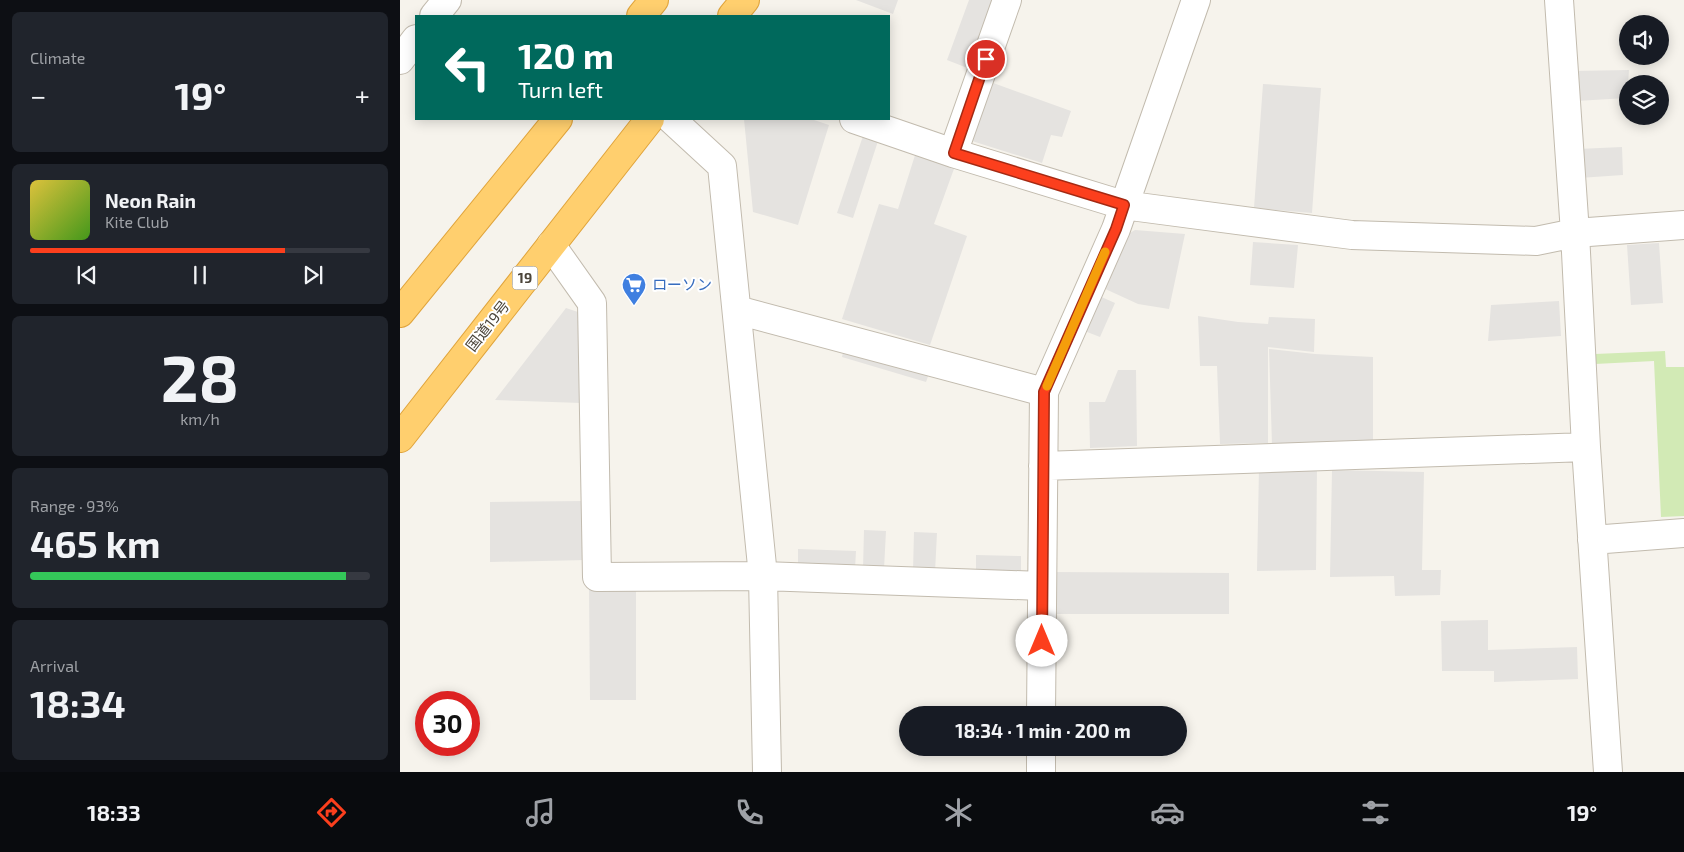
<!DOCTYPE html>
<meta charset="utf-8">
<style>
:root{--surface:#171b24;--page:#20242c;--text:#f1f3f6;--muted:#9ea1a6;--line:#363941;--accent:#fc3f1d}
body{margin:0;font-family:"Exo 2","Noto Sans JP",sans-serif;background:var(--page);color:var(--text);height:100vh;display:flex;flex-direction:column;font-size:19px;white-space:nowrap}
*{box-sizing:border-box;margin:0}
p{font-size:16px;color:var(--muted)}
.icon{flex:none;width:28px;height:28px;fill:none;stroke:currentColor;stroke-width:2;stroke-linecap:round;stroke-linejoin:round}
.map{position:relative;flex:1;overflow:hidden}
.sheet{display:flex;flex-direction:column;gap:12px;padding:12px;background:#0d0f14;width:400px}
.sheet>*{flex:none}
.hud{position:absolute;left:15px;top:15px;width:475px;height:105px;border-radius:0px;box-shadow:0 2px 12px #0003;background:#00695c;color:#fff;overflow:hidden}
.fabs{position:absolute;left:1219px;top:15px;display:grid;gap:10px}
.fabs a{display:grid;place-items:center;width:50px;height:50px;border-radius:50%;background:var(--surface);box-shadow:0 2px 12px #0003;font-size:25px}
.speed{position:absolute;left:15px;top:691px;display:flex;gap:10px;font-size:25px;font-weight:700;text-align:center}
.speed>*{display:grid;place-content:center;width:65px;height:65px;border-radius:50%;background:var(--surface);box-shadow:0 2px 12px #0003;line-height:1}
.speed .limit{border:8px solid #d22;background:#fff;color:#111}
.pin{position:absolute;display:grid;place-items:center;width:42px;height:42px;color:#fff;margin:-21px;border:2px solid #fff;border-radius:50%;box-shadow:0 1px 5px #0007}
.me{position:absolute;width:55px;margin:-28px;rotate:0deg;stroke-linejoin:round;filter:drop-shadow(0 0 4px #0008)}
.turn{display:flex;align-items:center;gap:18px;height:105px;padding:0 20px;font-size:22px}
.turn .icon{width:65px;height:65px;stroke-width:2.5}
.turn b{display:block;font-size:35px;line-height:42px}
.big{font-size:38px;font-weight:700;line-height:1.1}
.sheet .card{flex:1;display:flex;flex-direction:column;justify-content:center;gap:8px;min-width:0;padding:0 18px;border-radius:8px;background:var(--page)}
.sheet .dial{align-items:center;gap:0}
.dial b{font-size:65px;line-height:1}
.song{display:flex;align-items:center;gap:15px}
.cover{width:60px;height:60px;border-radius:8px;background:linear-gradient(135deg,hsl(50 70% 55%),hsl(100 70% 35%))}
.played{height:5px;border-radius:2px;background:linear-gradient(90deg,var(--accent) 75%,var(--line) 75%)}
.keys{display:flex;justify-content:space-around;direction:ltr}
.heat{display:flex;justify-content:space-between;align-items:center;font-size:28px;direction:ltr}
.charge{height:8px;border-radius:4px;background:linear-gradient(90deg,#34c759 93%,var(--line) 0)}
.trip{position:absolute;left:499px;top:706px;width:288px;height:50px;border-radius:25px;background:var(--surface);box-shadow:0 2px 12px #0003;font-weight:700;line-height:50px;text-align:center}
.tabs{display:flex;height:80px;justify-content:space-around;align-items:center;background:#090b0e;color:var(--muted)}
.tabs .icon{width:35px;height:35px}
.tabs .selected{color:var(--accent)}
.tabs b{font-size:22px;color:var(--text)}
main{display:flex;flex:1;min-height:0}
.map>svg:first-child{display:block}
.green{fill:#d2eab5}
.parking{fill:#e5e3e0}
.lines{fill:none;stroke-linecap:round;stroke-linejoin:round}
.minor-casing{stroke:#c2bbae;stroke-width:30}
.highway-casing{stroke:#e0a43c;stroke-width:30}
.minor{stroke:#fff;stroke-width:28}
.highway{stroke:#ffcf6e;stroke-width:28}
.route-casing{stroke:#a42913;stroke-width:12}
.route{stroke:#fc3f1d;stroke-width:9}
.slow{stroke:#f59e0b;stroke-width:9}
.labels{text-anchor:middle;stroke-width:4;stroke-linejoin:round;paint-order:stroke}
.shield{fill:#fff;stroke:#817c74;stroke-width:1}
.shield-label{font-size:14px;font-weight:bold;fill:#4b4439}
.shop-label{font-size:15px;fill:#366cbe;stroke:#fff;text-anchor:start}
.street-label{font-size:15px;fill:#4b4439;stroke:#fff}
</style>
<main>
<section class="sheet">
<div class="card"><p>Climate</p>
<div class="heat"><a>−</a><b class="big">19°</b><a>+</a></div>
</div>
<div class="card">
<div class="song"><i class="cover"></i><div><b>Neon Rain</b><p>Kite Club</p></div></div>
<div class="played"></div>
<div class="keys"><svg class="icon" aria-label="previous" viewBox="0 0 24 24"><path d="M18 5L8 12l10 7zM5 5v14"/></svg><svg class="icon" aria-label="pause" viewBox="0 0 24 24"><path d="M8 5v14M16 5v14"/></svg><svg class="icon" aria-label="next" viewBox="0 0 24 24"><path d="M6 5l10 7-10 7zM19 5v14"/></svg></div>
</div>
<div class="card dial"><b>28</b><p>km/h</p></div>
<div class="card"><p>Range · 93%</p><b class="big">465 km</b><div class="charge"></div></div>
<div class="card"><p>Arrival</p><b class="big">18:34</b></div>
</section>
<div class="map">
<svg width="1284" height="772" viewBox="0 0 1284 772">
<rect width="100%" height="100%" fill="#f6f3ec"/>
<path class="green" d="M1265,351L1266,367H1284V516L1261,517L1254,361L1195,364V354Z"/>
<path class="parking" d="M456,0H498L493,14Z
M569,0H596L570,69L547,60Z
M1229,70L1227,98L1176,101L1174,71Z
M585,80L671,111L662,137L651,135L642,163L572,141Z
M863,84L921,88L912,213L854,208Z
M344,119H411L429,125L398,225L353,212Z
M463,136L478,141L453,218L437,213Z
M1222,147L1223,175L1179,178L1178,149Z
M516,152L555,166L534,224L567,236L530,345L442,319L479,204L498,209Z
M735,230L785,234L769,309L738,304L701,287L728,234Z
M853,242L898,245L894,288L850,285Z
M1259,243L1263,303L1231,305L1227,245Z
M697,295L715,303L700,337L682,330Z
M1159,301L1161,336L1088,341L1091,305Z
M166,308L178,312L181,403L95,400Z
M798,316L838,322L868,324L869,317L915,319L914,352L868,347V443L820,444L817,366H800Z
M445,343L531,368L526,382L442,357Z
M869,349L915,354L973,357V443L872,445Z
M718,370H736L737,446L690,448L689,402H705Z
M917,467L916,570L857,571L859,468Z
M932,470L1024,472L1022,570H1041L1040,595L995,596L994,576L930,577Z
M185,501L187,560L90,562V502Z
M464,530L486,531L484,569H463Z
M514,532L537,533L535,572L513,571Z
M398,549L456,551L455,569L398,567Z
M576,555L621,556V576L576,573Z
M651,572L829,573V614H652Z
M189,587H236V700H190Z
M1088,620V650L1177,647L1178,679L1094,682V671H1042L1041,621Z"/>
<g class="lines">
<defs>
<path id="minor" d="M1159,0L1175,233L1186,447L1208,772
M34,16L47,0
M0,60L16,39
M271,119L322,166L363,576L367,772
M454,119L553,153L723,205L952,235L1136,241L1175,233L1284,225
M553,153L607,0
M151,245L192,303L197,577L363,576L642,586
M337,310L644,392
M643,466L1186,447
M1192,540L1284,533
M641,715L644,392L716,229L796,0
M641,772V748"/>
<path id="highway" d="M241,16L254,0
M332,16L345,0
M0,313L158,119
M0,438L250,119"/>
</defs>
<use href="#minor" class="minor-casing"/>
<use href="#highway" class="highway-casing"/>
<use href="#minor" class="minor"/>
<use href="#highway" class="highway"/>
</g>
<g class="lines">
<defs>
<path id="route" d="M586,59L554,153L724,205L716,229L644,392L642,641"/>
</defs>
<use href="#route" class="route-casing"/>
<use href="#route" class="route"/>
<path class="slow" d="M647,386L705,252"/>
</g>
<defs>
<symbol id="supermarket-pin" viewBox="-11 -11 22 30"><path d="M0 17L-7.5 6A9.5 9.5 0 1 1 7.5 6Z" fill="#3f7fe0" stroke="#fff"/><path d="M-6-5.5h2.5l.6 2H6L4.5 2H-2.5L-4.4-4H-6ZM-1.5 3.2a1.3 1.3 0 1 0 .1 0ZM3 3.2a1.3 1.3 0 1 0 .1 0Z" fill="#fff"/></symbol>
</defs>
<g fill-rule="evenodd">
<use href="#supermarket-pin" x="220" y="271" width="28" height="38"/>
</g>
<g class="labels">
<rect class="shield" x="112.5" y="266.5" width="25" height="23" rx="4"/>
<g class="shield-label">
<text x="125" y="283">19</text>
</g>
<g class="shop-label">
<text x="252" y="290">ローソン</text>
</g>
<g class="street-label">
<text transform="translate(88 326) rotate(-52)" y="5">国道19号</text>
</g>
</g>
</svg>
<div class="fabs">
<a><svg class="icon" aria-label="sound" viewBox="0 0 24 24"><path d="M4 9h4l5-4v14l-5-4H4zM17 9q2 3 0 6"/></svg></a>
<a><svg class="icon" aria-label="layers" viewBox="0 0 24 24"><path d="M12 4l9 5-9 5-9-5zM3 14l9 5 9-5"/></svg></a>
</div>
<div class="speed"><div class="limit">30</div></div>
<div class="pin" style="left:586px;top:59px;background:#d93025"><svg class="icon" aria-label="arrive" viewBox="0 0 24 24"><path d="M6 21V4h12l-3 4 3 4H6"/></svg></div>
<svg class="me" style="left:642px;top:641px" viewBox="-20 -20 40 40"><circle r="19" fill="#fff"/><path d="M0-13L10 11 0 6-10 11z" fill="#fc3f1d"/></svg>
<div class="trip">18:34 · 1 min · 200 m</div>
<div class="hud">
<div class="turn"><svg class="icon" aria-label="left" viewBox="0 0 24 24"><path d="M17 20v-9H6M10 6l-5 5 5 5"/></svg><div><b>120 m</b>Turn left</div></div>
</div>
</div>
</main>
<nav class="tabs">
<b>18:33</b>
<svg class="icon selected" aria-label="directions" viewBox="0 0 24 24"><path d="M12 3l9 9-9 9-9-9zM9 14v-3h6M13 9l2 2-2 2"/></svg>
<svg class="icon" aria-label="music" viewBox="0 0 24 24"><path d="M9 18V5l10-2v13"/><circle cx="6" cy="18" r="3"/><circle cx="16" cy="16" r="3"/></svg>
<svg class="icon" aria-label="phone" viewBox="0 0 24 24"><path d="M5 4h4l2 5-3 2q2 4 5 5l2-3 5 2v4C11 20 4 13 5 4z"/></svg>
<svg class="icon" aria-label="climate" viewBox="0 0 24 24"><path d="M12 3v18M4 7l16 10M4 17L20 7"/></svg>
<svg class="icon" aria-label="car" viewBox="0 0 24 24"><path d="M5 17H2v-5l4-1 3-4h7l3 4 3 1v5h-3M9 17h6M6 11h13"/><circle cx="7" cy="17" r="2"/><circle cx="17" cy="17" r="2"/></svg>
<svg class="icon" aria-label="filters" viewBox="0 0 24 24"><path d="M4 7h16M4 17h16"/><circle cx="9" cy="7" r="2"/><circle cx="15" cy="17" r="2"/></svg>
<b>19°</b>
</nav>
